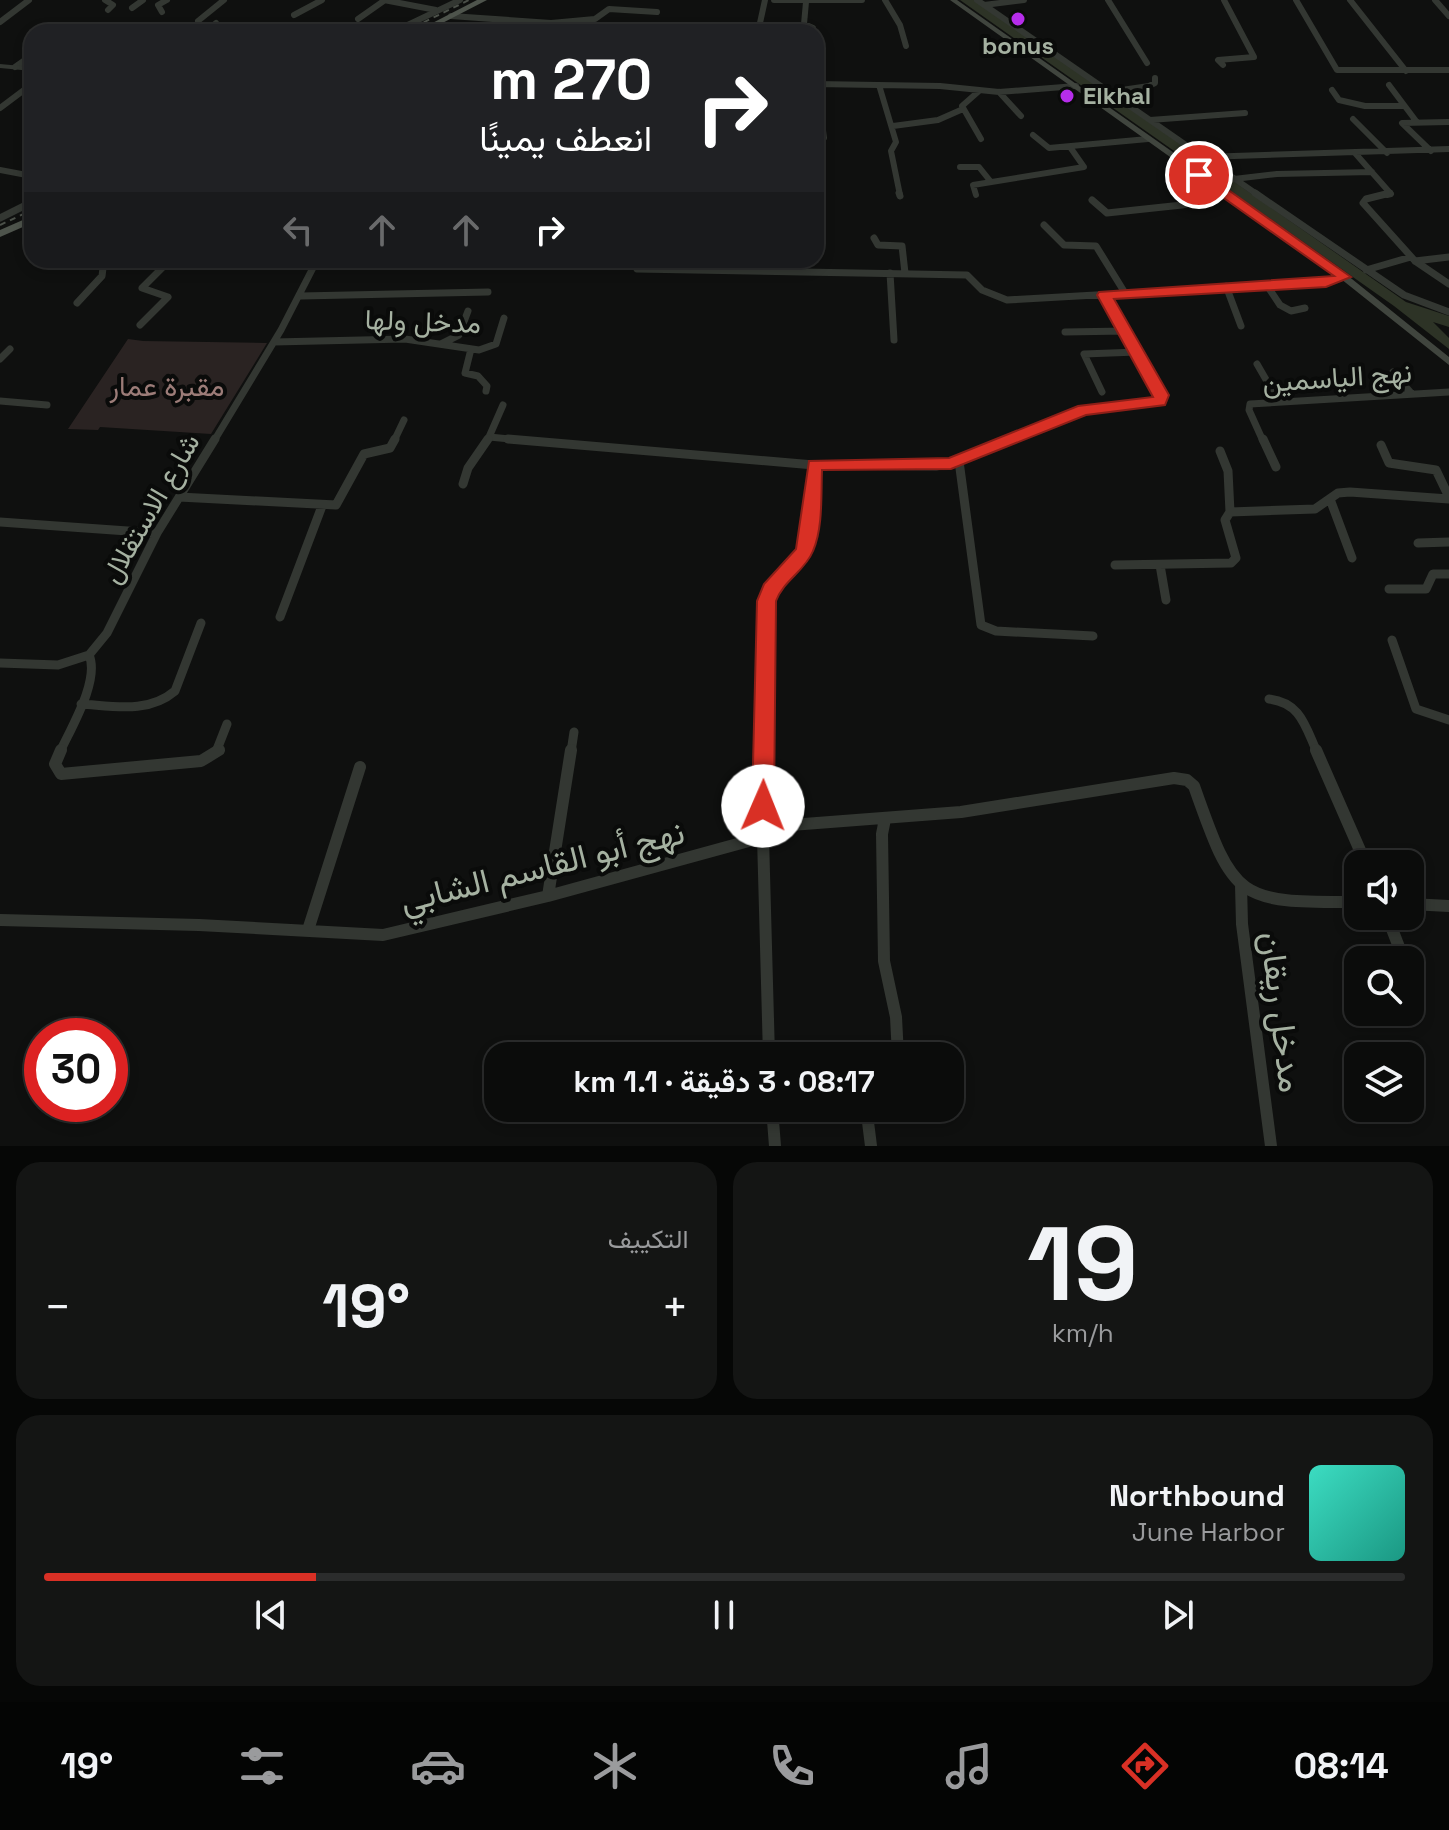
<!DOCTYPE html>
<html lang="ar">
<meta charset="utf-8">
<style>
:root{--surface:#0b0c0b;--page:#141514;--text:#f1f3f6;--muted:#9a9b9d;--line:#2b2c2c;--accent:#d93025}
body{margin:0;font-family:"Space Grotesk",Vazirmatn,sans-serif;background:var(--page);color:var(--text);direction:rtl;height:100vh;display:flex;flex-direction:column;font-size:30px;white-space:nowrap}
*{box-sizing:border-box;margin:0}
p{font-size:26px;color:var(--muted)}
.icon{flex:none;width:44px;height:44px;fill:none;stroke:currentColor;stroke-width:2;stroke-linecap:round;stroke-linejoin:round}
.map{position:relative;height:1146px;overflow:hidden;direction:ltr}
.details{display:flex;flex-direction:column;gap:16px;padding:16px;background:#060706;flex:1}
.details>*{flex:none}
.guide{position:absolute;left:24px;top:24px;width:800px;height:244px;border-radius:24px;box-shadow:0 4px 12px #0003,0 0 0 2px var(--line);direction:rtl;background:#202124;color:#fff;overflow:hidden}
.fabs{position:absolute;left:1344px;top:850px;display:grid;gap:16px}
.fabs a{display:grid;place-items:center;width:80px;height:80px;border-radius:16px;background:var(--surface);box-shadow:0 4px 12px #0003,0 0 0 2px var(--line);font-size:40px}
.speed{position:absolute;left:24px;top:1018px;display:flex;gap:16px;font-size:40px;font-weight:700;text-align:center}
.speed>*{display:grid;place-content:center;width:104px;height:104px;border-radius:50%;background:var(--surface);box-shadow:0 4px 12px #0003,0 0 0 2px var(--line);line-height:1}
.speed .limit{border:12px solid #d22;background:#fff;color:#111}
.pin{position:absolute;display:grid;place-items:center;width:68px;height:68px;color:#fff;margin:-34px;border:4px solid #fff;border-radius:50%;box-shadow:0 2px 8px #0007}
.me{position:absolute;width:88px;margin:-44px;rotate:1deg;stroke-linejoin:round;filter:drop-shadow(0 0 6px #0008)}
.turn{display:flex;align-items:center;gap:28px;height:168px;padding:0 40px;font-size:36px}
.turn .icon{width:104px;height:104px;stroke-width:2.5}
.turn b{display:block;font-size:56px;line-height:68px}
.lanes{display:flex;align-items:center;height:76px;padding:0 40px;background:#0003;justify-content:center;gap:40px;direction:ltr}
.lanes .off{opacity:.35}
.big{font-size:60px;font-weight:600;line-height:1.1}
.details .tile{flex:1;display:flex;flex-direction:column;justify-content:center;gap:12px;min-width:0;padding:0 28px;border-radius:24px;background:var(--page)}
.details .dial{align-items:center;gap:0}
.dial b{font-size:104px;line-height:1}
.song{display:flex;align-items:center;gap:24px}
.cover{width:96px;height:96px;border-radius:12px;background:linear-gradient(135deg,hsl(170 70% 55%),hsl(170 70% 35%))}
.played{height:8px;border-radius:4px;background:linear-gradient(90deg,var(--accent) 20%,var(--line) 20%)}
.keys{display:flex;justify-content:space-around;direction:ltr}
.heat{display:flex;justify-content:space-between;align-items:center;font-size:44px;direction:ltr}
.details .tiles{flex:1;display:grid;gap:16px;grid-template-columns:1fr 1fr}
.tile:last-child{grid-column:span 2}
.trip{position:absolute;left:484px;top:1042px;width:480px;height:80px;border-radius:24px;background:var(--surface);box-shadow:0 4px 12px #0003,0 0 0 2px var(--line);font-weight:600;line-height:80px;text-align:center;direction:rtl}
.tab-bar{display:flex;height:128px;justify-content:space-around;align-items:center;background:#040504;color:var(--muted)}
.tab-bar .icon{width:56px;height:56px}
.tab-bar .selected{color:var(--accent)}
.tab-bar b{font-size:36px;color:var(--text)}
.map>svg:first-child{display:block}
.green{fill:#2a2322}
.water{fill:#2d3326}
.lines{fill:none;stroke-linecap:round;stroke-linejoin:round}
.minor-far3{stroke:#333732;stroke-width:6}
.minor-far2{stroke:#333732;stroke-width:7}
.minor-far1{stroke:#333732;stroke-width:9}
.minor{stroke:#333732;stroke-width:12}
.tertiary{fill:#333732;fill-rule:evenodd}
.secondary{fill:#40453e;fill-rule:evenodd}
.primary{fill:#4e544c;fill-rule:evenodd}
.rail{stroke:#4b5049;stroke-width:2;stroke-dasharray:6 5;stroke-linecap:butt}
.route{fill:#d93025;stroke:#8d1f18;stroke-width:2}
.poi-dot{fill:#b62deb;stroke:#0a0b0a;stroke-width:3}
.labels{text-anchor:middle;stroke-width:8;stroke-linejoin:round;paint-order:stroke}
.far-poi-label{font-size:24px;font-weight:bold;fill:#a5b1a1;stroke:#0a0b0a}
.street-label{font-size:28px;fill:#a5b1a1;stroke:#0a0b0a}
.park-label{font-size:28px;fill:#9c7c78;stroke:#0a0b0a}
.near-street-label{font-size:34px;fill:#a5b1a1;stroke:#0a0b0a}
</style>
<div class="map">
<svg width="1449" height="1146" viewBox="0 0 1449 1146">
<rect width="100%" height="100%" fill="#0f100f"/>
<path class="green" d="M128,339L143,341L267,343L211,434L100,427L98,430L68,429Z"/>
<path class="water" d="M960,0H974L1406,302L1449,316V327L1433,322L1449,338V349L1394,306Z"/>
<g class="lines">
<path class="minor-far3" d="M105,0L113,5L108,10
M384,0L436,10
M774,0H862
M885,0L900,25L906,46
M977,0L1258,195
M1108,0L1147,63
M1296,0L1337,70H1449
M1350,0L1406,71
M1435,0L1449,16
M806,2L804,24L813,28V32
M984,5L1024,0
M132,8L143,0
M162,12L158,5L167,0
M294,15L322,0
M451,16L551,23L595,19L609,9L657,12
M358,19L385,0
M198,21L224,0
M0,22L29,0
M205,32L216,23
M393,32L460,0
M505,32L518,21
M758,32L765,0
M1223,65L1218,60L1254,57L1224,0
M15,67L32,55
M816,84L940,86L999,92L1076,86
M817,84L824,138
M879,85L896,142L891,151L900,195
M1389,85L1416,121
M1332,90L1339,100L1365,106H1403
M979,91L962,106L981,139
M999,92L1021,116
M1108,92L1149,86L1155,83V78
M0,108L32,84
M1353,119L1387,153
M1150,120L1245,113
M893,126L938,120L963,109
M1033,135L1049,148L1148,139
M1431,151L1402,123L1448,122
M1355,153L1391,194L1387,195
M1203,157L1449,149
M960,167H979L991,182
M0,170L32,176
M1234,179L1277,174L1372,172
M976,195L973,185L1084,167L1070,147
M1223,195L1226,194"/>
<path class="minor-far2" d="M899,193L900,196
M1255,193L1404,295L1449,312
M1390,193L1366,199L1363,203L1415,261L1449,284
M1092,200L1107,213L1182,205L1226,194
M0,218L32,202
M1044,225L1064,245L1096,246L1125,293
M874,238L878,245L902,246L905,273
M1415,261L1449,257
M637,269L967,275L982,290L1007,300L1326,282L1344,277
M1366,270L1411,257
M890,273L894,340
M1266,284L1280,305L1291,311L1305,308
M1226,286L1241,326
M301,296L488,292
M77,303L102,276L103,268L110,260
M140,325L168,297L142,288L170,260
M1065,332L1125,331
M274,342L405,339L479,350L496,344L504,318
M441,344L459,335L468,311
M471,349L465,373L478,376L487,386L486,391
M0,359L10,349
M1257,364L1279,402
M1393,372L1412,394
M1102,392L1084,354L1137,352
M0,401L47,405
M489,437L503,405
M214,441L281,330L317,260
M394,441L404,420
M487,441L489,437L531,441
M1009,441L1083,410L1160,401L1161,395L1104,295
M1263,441L1249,410L1250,404L1449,392"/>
<path class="minor-far1" d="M508,439L814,465L936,466L959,461L1013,439
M1263,439L1276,467
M1381,445L1389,463L1436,470L1449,497
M1220,451L1228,471L1230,512
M959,461L981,625L996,631L1093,636
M463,484L468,468L488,439
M179,497L336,505L364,454L390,448L395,439
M1330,499L1352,558
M0,522L156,533
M1418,543L1449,542
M1115,565L1231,563L1236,558L1225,520L1230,512L1315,509L1338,493L1350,492L1449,499
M1160,565L1166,600
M1389,589H1426L1433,574H1449
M280,617L322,506
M1392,640L1416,709L1449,720
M0,663L58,665L89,655L107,633L157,533L215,439
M1269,699C1301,703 1305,726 1317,752
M81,704C113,706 148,714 175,691L201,623
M60,752C71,728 100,680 89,655
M216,752L227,724
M571,752L574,732
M764,752L767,601C775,583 791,573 801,557C818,531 814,494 814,465"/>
<path class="minor" d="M61,750L55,764L61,774L201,761L219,750
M764,750L763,837L769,1056
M1316,750L1366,864
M885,819L882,834L884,961L896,1017L898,1056
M1241,885L1242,924L1271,1146
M548,896L571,750
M1410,904L1449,906
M1387,916L1404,960
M0,920L199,925L383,935L548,896L763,837L791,825L961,812L1174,778L1187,780L1194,786C1234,900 1237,903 1358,902
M308,930L360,767
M1410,977L1414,988
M772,1108L775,1146
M871,1146L868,1122L876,1110L889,1108"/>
<path class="tertiary" d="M0,64L32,67V71L0,68Z"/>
<path class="secondary" d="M950,0H957L1347,275L1449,357V365L1341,279Z"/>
<path class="primary" d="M477,0H487L425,32H415Z
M32,216V223L0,237V230Z"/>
<path class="rail" d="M404,32L469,0
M0,225L32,210"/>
</g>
<path class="route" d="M1194,172H1203L1351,277L1326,287L1114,299L1169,395L1165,405L1086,415L951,469L822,470C821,496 823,528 813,551C805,571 783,581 776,601L774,806L771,812L763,815L756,812L752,806L757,601L764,584L796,549L809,461L949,458L1078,406L1153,397L1097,295L1099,292L1334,276L1194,177Z"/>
<g class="poi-dot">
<circle cx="1018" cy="19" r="8"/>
<circle cx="1067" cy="96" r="8"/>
</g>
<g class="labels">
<g class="far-poi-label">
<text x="1018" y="54">bonus</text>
<text x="1083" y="104" text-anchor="start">Elkhal</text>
</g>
<g class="street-label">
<text transform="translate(423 321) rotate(2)" y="10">مدخل ولها</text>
<text transform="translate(1337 377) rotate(-4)" y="10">نهج الياسمين</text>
<text transform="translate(150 508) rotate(-60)" y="10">شارع الاستقلال</text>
</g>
<g class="park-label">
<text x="167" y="396">مقبرة عمار</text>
</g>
<g class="near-street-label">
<text transform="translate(542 866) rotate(-14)" y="12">نهج أبو القاسم الشابي</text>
<text transform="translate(1282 1012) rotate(83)" y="12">مدخل ريقان</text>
</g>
</g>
</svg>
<div class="fabs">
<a><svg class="icon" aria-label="sound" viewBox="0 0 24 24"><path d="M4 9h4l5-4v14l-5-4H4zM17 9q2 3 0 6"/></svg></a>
<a><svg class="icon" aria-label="search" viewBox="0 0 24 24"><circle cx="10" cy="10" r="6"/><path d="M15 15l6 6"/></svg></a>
<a><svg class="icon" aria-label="layers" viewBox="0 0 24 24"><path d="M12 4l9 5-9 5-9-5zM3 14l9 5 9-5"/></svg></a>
</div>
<div class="speed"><div class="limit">30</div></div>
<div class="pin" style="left:1199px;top:175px;background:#d93025"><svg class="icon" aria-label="arrive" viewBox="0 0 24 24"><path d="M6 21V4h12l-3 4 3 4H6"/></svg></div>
<svg class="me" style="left:763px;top:806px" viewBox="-20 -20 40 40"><circle r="19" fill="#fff"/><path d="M0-13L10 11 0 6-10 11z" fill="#d93025"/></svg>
<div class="trip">08:17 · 3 دقيقة · 1.1 km</div>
<div class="guide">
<div class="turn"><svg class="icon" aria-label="right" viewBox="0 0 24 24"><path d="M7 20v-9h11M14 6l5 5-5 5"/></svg><div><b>270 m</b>انعطف يمينًا</div></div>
<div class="lanes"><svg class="icon off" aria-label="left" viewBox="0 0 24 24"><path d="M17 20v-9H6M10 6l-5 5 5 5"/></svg><svg class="icon off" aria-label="ahead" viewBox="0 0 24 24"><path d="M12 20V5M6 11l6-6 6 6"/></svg><svg class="icon off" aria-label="ahead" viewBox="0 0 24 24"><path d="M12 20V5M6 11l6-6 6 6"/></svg><svg class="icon" aria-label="right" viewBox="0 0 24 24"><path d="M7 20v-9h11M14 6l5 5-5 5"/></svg></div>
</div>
</div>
<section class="details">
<div class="tiles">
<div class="tile dial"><b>19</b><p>km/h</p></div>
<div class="tile"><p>التكييف</p>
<div class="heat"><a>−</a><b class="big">19°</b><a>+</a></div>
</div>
<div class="tile">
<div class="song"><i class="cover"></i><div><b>Northbound</b><p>June Harbor</p></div></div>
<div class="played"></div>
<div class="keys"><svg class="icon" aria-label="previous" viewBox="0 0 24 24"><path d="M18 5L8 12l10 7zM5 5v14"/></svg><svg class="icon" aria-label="pause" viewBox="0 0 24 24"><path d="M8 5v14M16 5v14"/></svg><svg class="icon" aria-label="next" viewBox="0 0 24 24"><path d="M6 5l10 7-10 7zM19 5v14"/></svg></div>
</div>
</div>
</section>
<nav class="tab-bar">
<b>08:14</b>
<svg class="icon selected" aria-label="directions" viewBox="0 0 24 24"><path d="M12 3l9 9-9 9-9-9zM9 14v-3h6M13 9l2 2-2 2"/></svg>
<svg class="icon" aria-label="music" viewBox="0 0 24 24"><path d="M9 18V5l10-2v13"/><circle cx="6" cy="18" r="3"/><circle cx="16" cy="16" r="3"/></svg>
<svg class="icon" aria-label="phone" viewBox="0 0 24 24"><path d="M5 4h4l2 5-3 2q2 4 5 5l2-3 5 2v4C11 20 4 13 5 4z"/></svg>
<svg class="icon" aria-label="climate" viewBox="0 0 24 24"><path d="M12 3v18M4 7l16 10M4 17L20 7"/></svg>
<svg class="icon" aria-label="car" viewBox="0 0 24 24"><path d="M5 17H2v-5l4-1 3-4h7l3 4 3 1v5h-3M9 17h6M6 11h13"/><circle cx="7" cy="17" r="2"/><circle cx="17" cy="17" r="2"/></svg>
<svg class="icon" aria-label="filters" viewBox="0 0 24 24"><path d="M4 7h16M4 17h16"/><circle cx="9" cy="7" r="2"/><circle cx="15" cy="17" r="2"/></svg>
<b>19°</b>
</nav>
